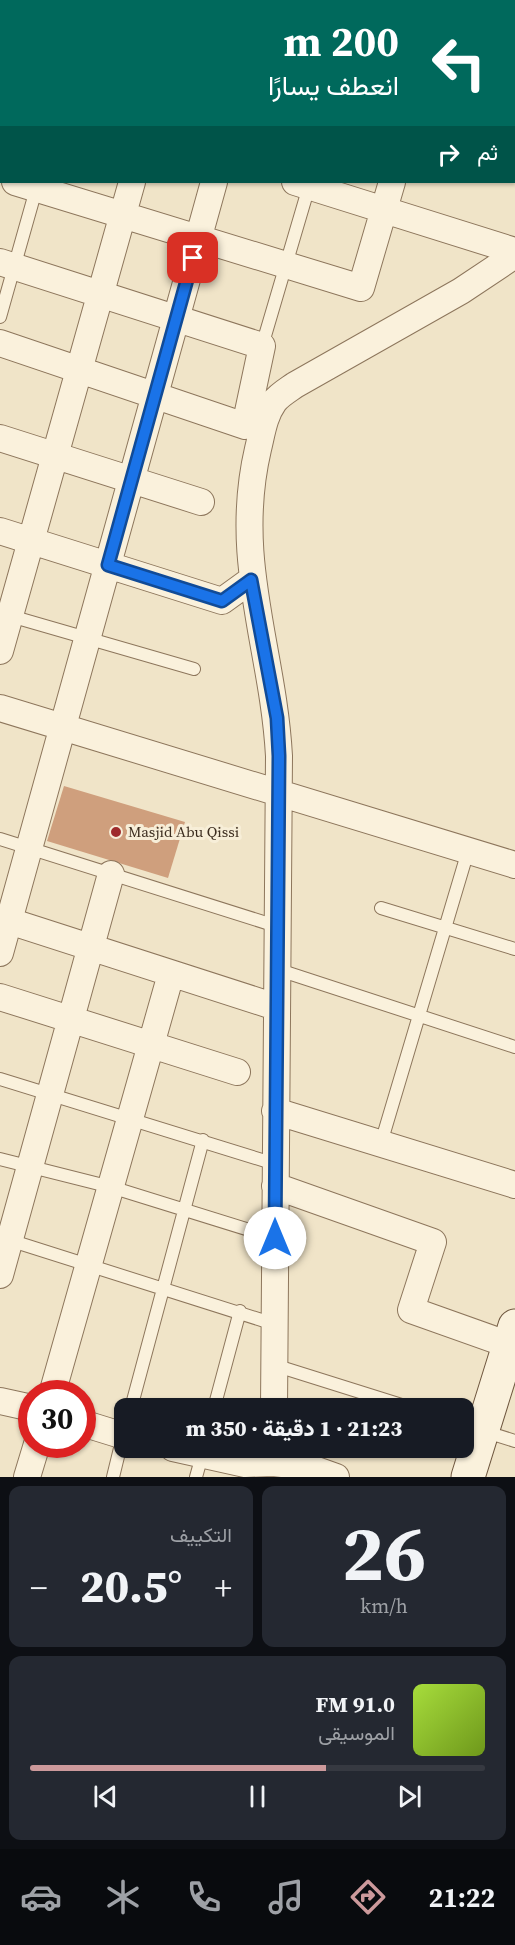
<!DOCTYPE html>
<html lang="ar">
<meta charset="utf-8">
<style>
:root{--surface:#171b24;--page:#242831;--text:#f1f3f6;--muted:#9ea1a6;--line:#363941;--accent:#cc999b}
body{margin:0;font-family:"Source Serif 4",Vazirmatn,serif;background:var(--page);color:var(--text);direction:rtl;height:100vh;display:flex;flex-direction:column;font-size:22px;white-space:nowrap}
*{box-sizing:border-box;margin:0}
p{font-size:20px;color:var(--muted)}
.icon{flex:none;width:33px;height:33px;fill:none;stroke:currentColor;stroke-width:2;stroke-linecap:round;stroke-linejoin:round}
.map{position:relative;height:1477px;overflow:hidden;direction:ltr}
.side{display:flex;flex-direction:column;gap:9px;padding:9px;background:#0d0f14;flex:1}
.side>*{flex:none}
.top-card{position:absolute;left:0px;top:0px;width:516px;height:183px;box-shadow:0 2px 4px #0004;direction:rtl;background:#00695c;color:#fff;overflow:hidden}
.speed{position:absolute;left:18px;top:1380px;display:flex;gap:12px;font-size:30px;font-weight:700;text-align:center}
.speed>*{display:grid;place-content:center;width:78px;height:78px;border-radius:50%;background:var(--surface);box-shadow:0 2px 4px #0004;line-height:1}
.speed .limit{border:9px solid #d22;background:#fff;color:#111}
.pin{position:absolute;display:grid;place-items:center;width:51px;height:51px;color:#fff;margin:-26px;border-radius:12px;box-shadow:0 3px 9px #0006}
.me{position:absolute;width:66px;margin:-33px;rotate:0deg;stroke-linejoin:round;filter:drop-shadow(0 0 4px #0008)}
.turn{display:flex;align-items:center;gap:21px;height:126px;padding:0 18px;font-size:27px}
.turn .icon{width:78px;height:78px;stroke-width:2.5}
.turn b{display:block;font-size:42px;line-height:51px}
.then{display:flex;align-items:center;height:57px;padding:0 18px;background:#0003;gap:12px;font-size:22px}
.big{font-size:45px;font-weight:800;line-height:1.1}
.side .tile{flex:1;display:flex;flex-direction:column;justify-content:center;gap:9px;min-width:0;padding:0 21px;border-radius:12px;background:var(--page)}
.side .dial{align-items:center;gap:0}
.dial b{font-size:78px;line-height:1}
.song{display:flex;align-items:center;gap:18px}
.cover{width:72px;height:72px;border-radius:9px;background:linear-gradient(135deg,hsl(80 70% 55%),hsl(80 70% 35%))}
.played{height:6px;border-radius:3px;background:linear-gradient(90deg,var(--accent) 65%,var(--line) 65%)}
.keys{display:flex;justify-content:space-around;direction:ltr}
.heat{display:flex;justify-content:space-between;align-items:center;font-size:33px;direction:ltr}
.side .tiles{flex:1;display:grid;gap:9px;grid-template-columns:1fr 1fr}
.tile:last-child{grid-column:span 2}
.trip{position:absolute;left:114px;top:1398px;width:360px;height:60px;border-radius:12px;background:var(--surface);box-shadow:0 2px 4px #0004;font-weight:800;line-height:60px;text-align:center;direction:rtl}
.tabs{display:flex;height:96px;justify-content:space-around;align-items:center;background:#090b0e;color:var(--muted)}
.tabs .icon{width:42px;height:42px}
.tabs .current{color:var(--accent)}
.tabs b{font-size:27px;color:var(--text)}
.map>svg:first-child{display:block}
.building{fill:#cf9f7d}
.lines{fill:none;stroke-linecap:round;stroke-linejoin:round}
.lane-casing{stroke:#8d765c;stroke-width:14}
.street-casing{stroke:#8d765c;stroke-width:28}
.secondary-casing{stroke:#6f573f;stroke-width:35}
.lane{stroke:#faf1dc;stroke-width:12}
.street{stroke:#faf1dc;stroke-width:26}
.secondary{stroke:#faf1dc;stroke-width:33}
.route-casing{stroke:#114b97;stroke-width:15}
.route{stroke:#1a73e8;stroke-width:10}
.poi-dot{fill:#9e2a2b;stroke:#f7eed8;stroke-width:2}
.labels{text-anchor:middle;stroke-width:6;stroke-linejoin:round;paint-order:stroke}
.poi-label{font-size:15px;fill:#3d2e20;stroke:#f7eed8;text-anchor:start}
</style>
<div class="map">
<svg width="515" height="1477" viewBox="0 0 515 1477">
<rect width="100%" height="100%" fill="#f0e4c8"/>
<path class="building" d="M64,786L185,822L168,878L47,841Z"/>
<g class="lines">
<defs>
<path id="lane" d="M9,2V0
M88,2V0
M0,34L2,28
M0,317L37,186
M262,346L310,183
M7,615L194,669
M0,839L276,926
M381,908L515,949
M276,969L515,1047
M0,1079L275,1164
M381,1143L468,851
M0,1159L111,1187L275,1238
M6,1239L274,1324
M274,1365L411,1408
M131,1408L203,1140
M214,1408L240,1311
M464,1425L515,1441
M113,1477L124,1432
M196,1477L203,1452"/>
<path id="street" d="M23,0L27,2
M280,0L284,2
M183,2V0
M445,2L446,0
M514,74H515
M0,88L2,89
M514,155H515
M15,182L361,288L392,182
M295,182L515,251
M0,262L262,346L245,426L0,343
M0,438L201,502
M0,531L222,601L251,580
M0,651L132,182
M0,708L515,865
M0,918L276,1007
M0,953L214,182
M0,997L237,1072
M275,1111L515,1185
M275,1186L433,1242L411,1310L515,1347
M0,1275L111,874
M52,1394L171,974
M0,1401L32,1408
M274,1408L279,756C273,648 232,560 258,449C262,433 264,416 274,402C279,395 288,390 295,385L461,291L515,255
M82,1423L124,1436
M173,1448L245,1464L273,1463L308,1467L336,1477
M27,1477L37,1444"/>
<path id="secondary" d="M468,1477L515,1326"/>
</defs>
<use href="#lane" class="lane-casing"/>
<use href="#street" class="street-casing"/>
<use href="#secondary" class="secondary-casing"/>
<use href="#lane" class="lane"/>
<use href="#street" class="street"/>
<use href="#secondary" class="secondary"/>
</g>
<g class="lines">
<defs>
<path id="route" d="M193,258L108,565L222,601L251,580L277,718L279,756L275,1238"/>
</defs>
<use href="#route" class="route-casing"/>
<use href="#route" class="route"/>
</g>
<circle class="poi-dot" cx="116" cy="832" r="6"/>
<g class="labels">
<g class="poi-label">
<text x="128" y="837">Masjid Abu Qissi</text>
</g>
</g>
</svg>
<div class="speed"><div class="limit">30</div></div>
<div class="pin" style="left:193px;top:258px;background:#d93025"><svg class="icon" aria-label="arrive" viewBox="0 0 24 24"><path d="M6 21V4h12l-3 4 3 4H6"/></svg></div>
<svg class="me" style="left:275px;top:1238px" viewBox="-20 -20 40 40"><circle r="19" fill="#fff"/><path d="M0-13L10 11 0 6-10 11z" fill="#1a73e8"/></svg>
<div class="trip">21:23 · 1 دقيقة · 350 m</div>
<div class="top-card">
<div class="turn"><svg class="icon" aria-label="left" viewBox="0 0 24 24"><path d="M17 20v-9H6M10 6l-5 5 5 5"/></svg><div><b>200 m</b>انعطف يسارًا</div></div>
<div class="then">ثم<svg class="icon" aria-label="right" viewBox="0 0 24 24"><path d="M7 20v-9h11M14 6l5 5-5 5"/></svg></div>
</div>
</div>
<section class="side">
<div class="tiles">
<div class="tile dial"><b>26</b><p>km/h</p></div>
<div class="tile"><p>التكييف</p>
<div class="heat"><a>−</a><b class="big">20.5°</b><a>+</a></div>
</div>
<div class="tile">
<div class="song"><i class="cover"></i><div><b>91.0 FM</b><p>الموسيقى</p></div></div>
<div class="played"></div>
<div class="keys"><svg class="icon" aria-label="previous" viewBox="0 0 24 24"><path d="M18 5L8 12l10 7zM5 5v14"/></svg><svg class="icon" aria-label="pause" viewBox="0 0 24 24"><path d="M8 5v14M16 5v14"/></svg><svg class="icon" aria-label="next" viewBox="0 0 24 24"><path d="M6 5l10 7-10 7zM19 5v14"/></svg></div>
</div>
</div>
</section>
<nav class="tabs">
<b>21:22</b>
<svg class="icon current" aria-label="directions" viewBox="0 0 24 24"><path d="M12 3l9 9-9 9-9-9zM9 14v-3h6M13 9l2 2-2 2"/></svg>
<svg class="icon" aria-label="music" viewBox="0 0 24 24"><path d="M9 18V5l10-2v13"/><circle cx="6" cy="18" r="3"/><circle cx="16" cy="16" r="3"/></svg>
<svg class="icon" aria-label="phone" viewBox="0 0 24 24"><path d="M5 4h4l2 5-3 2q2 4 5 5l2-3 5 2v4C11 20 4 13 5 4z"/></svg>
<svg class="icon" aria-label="climate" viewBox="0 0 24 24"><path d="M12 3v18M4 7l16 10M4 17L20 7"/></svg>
<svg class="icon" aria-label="car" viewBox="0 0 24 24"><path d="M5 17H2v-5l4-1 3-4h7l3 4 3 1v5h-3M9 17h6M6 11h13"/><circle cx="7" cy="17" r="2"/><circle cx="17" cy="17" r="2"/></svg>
</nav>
